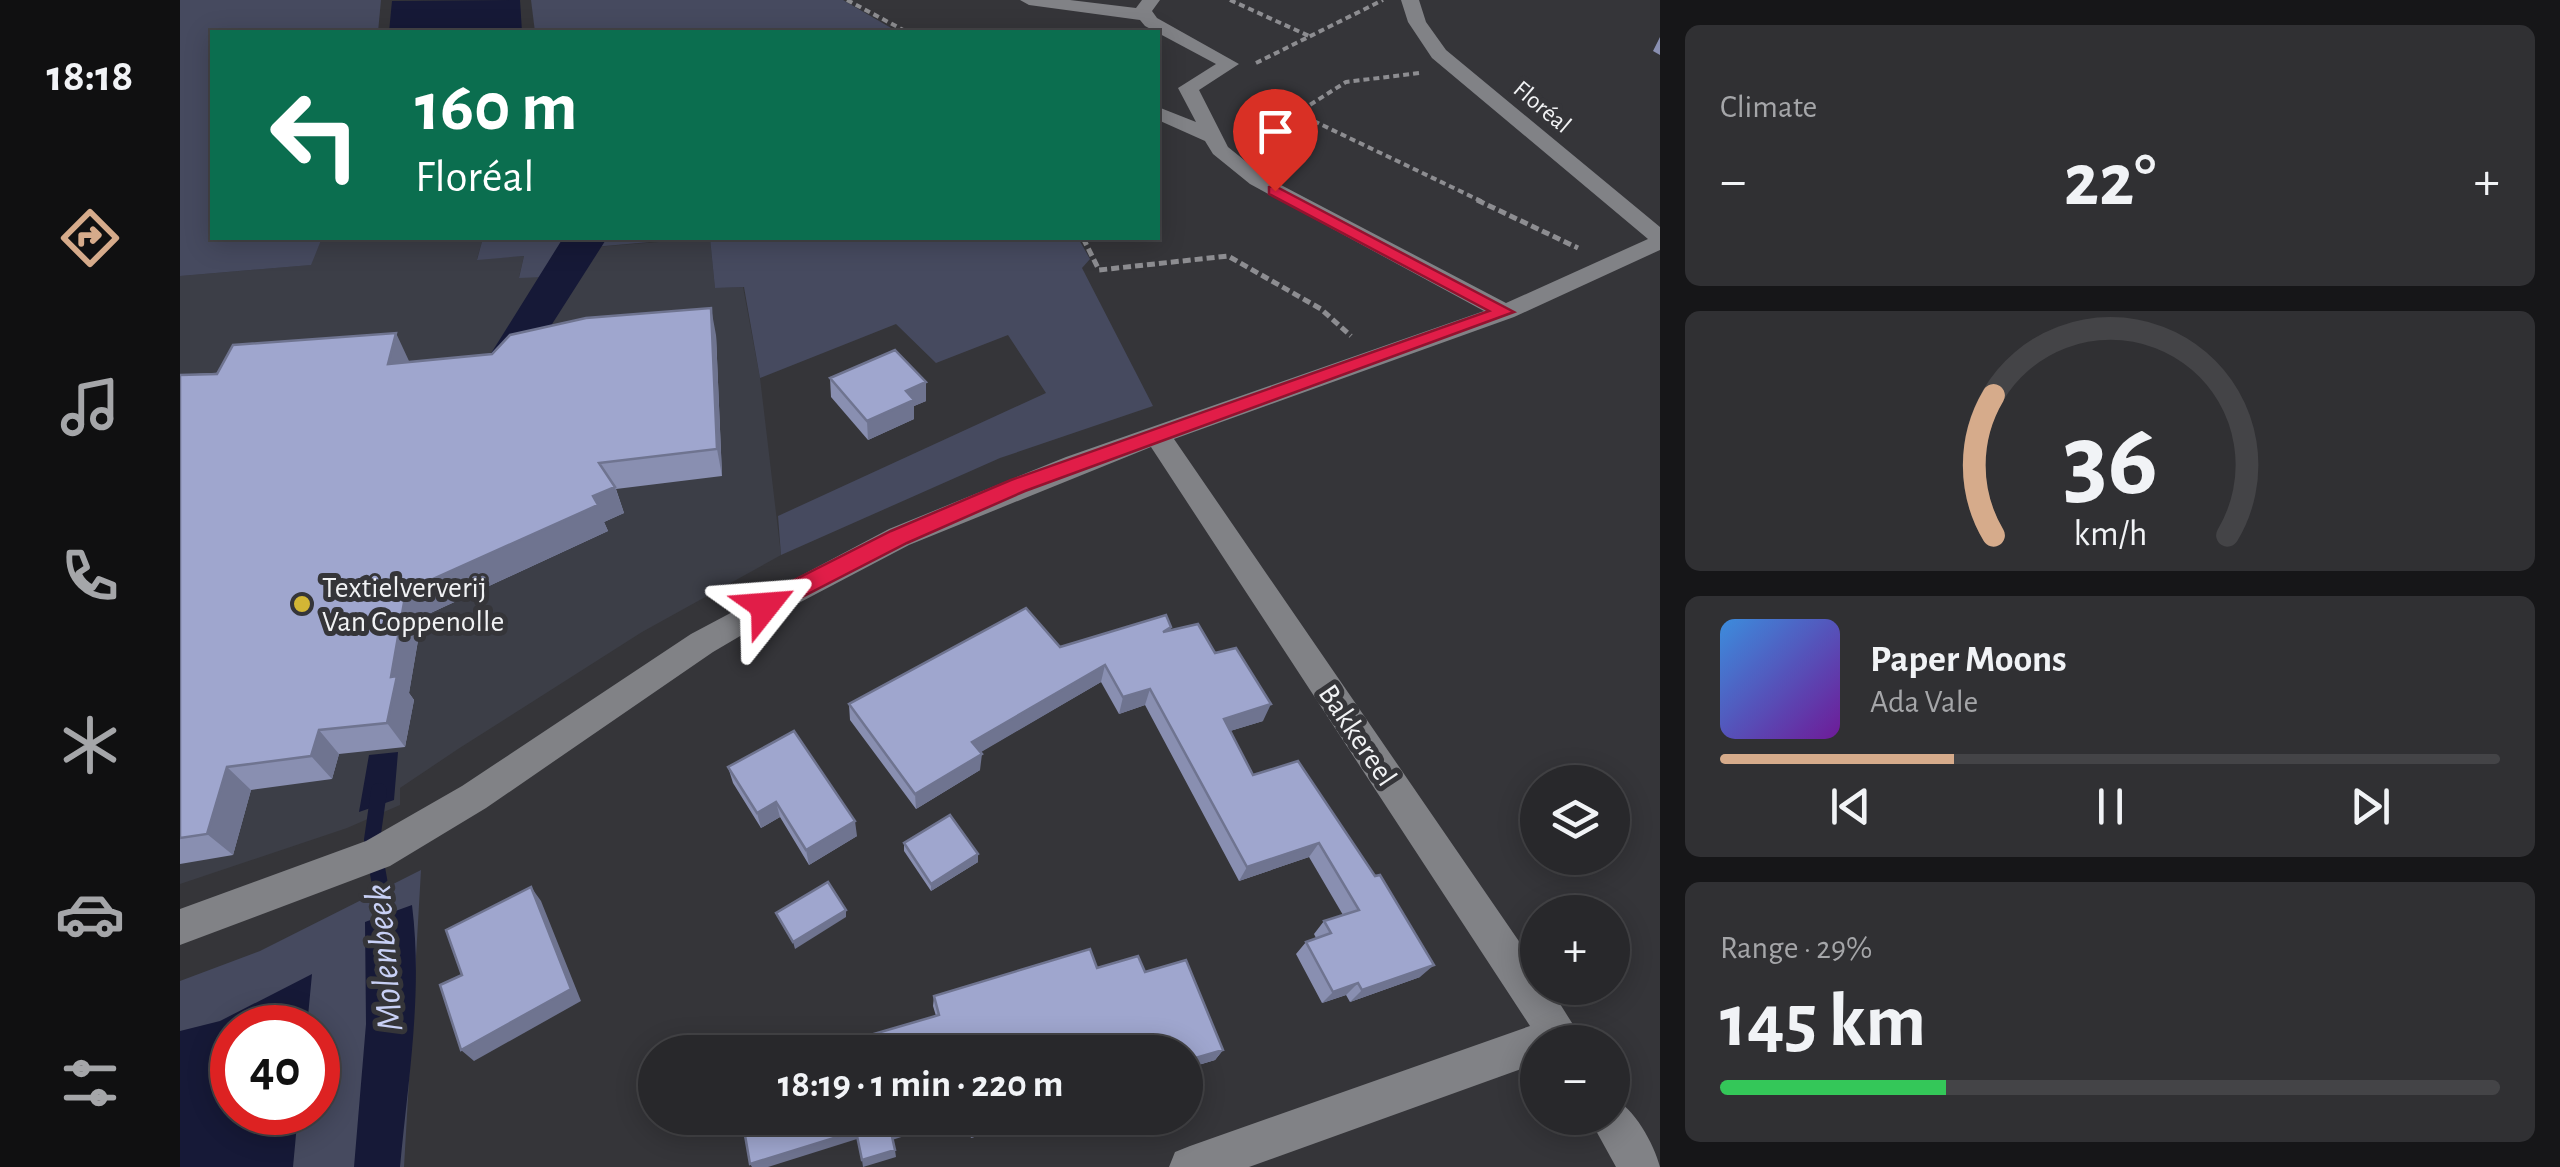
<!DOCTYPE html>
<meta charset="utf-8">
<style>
:root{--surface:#28282b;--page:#303033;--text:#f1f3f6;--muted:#a5a6a9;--line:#444447;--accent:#d6ab8b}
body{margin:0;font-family:"Alegreya Sans",sans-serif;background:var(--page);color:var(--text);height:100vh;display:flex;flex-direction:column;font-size:38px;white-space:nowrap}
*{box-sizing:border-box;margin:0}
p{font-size:32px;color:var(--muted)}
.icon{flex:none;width:55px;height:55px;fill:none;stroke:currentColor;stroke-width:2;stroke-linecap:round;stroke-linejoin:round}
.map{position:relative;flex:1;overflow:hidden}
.panel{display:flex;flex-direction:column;gap:25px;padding:25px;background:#161618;width:900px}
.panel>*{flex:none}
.hud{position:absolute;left:30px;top:30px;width:950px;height:210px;border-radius:0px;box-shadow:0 5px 25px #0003,0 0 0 2px var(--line);background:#0b6e4f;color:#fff;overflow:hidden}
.tools{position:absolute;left:1340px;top:765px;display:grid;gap:20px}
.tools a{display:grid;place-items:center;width:110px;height:110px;border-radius:50%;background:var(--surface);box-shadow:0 5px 25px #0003,0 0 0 2px var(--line);font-size:50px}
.speed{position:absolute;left:30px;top:1005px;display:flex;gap:20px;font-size:50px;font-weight:700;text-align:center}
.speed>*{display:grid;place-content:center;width:130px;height:130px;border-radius:50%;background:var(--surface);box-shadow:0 5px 25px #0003,0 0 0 2px var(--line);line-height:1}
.speed .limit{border:15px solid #d22;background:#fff;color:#111}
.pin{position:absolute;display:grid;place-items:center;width:85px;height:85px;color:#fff;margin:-102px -42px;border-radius:50% 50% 50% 0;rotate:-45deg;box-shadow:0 0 10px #0007}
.pin .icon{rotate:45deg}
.me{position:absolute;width:110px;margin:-55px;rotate:62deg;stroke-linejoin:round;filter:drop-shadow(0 0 8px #0008)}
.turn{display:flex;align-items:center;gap:35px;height:210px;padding:0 40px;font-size:45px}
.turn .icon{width:130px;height:130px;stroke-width:2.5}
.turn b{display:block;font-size:70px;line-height:85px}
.big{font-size:75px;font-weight:700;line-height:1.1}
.panel .widget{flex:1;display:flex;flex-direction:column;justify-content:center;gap:15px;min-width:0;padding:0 35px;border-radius:15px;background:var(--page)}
.panel .dial{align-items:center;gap:0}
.dial svg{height:260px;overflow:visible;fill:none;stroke:var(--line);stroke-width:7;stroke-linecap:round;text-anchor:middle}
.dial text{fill:var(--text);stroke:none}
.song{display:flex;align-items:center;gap:30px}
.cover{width:120px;height:120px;border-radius:15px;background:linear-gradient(135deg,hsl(210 70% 55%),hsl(280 70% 35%))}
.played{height:10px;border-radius:5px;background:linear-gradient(90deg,var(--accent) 30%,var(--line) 30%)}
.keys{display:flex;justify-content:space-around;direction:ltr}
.heat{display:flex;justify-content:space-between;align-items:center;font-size:55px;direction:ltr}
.charge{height:15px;border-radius:8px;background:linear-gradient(90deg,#34c759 29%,var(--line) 0)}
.trip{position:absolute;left:458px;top:1035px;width:565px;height:100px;border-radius:50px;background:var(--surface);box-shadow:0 5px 25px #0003,0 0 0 2px var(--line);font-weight:700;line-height:100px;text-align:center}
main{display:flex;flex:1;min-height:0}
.menu{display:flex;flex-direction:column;width:180px;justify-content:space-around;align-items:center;background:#101011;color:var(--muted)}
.menu .icon{width:70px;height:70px}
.menu .on{color:var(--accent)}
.menu b{font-size:45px;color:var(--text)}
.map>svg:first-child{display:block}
.built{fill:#3c3e47}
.green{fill:#464a5f;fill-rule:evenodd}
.water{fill:#161937}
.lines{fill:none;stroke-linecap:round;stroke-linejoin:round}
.stream{stroke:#161937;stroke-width:16}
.path-far1{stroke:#8d8d91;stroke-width:4;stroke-dasharray:6 4;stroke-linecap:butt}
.path{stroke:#8d8d91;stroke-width:5;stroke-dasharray:8 4;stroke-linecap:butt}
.minor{fill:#818286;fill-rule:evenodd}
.wall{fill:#898fb1}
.shaded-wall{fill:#6f7490}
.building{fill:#9fa6ce;stroke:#6f7490;stroke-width:2.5}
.route{fill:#e11d48;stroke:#92132f;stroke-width:2.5}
.poi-dot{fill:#d3b635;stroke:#353539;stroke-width:4}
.labels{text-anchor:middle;stroke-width:10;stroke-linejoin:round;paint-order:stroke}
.far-street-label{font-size:25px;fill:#f1f2f4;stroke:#353539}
.poi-label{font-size:30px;fill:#f1f2f4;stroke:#353539;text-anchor:start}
.street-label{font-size:30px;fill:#f1f2f4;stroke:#353539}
.near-water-label{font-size:38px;font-style:italic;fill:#c8d0f5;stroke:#353539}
</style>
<main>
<nav class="menu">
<b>18:18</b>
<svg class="icon on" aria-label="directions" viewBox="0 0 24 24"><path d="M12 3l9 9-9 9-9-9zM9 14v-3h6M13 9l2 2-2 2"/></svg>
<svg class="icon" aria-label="music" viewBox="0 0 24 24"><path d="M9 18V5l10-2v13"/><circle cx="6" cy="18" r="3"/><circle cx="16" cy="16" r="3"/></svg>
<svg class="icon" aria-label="phone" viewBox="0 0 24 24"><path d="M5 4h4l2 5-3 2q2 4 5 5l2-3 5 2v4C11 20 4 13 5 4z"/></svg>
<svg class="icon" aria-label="climate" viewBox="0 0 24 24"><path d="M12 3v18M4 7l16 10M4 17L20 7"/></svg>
<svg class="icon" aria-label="car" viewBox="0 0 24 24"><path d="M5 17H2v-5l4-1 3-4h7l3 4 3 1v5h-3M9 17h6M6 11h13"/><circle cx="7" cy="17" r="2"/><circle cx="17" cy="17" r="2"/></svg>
<svg class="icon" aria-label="filters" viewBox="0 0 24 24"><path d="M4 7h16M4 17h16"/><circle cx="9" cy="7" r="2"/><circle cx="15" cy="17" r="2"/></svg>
</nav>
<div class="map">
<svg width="1480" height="1167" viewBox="0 0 1480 1167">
<rect width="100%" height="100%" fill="#353539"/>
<path class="built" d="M142,238H303L297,259L344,256L339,277L402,248L530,238L535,288L563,287L580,378L601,555L462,632L278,749L220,788V805L167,828L0,884V276L130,265Z"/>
<path class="green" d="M0,0H201L198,32H32V238H142L131,265L0,276Z
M351,0H663L718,32H355Z
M303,238H515L402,248L385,276L339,278L344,256L297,260Z
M530,238H898L910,259L902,268L973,406L820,458L601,555L598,516L866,393L828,335L756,363L716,324L580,378L564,287L535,288Z
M241,870L224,1167H0V981L80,951ZM52,1028H138V1112H52Z"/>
<path class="water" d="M340,0L342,32H209L212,1Z
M383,238H427L367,332L305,363Z
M218,752L214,800L179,812L189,755Z
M232,905C243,993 228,1080 220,1167H174L186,1024L185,922Z
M132,974L127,1027L52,1028V1112L118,1113L113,1167H0V1031L40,1021Z"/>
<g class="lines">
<path class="stream" d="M199,791L192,840L208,929"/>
<path class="path-far1" d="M667,0L727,32
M1050,0L1129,36
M1076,63L1203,0
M1239,73L1166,82L1117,113L1303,202"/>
<path class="path" d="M1297,200L1398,248
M903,238L919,270L1048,256L1141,309L1171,336"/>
<path class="minor" d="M840,0H890L956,8L962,0H980L972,11L977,18L1059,64L1019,90L1048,147L1084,176L1326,303L1468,239L1252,58L1228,22L1221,0H1239L1246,22L1266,50L1480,227V250L1334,317L994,439L1358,969V988H1370L1404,1042H1358V1063L1069,1167H989L995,1152L1010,1146L1350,1026L971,447L729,545L596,615L533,652L306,808L210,866L0,945V909L186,841L282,786L511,634L709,529L886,457L1304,311L1070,184L1033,154L1025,141L978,120V107L1016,122L998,88L1036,64L965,26L960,20L849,5Z
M1432,1098C1454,1107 1474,1144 1480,1167H1436L1409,1118H1432Z"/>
</g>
<path class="wall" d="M1480,37V55L1473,51Z
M536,335L542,476L436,489L444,513L424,522L428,531L242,617L229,693L234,700L225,747L159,754L152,779L71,790L53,855L0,864V375L229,361V362Z
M650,378L746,382V401L734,406V419L688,440L651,397Z
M991,627L990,630L1035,653L1083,721L1050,731L1073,775L1118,761L1240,977L1170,1002L1166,995L1142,1003L1116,954L1126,942L1136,938L1134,934L1144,921L1163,915L1129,857L1059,881L965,705L939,714L921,682L800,752V770L736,809L670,720L669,704L880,647Z
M548,767L677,836L629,865L600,817L581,828L553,783Z
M724,843L798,862L751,891L724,851Z
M917,968L965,972L1043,1050L1035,1060L1005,1069V1052L756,1016L753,1006L754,996Z
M785,1118H853L791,1138Z"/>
<path class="shaded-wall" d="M531,308L536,335L542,476L537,449Z
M216,333L229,361L222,392L208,364Z
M746,382V401L734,406V419L688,440L687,421L726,391Z
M435,487L444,513L424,522L428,531L242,617L229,693L234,700L225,747L207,723L211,677L226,591L413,496Z
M925,665L921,682L791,758L792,742Z
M970,689L965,705L939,714L943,697Z
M1091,704L1083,721L1037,735L1044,719Z
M139,730L159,754L152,779L131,756Z
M802,754L800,770L736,809L735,794Z
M47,767L71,790L53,855L27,834Z
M596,802L600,817L581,828L577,813Z
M675,821L677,836L629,865L626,850Z
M1139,843L1129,857L1059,881L1067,867Z
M798,854V862L751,891V884Z
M351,887L361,901L401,1001L294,1061L281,1050Z
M666,910V917L615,949L613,942Z
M1254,965L1240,977L1170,1002L1182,990Z
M1178,983L1166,995L1142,1003L1153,992Z
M1043,1050L1035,1060L1005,1069V1061Z
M756,1118H781L712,1140L711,1132Z
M830,1118H853L791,1138L793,1130Z
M676,1131L677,1139L588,1167H572L570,1164Z
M715,1150L716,1157L683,1167L682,1160Z"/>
<path class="building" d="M531,308L537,449L419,463L435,487L413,496L418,505L226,591L211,677L217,676L207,723L139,730L131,756L47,767L27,834L0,838V375L37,374L53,345L216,333L208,364L312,354L330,335L406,318Z
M715,350L746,382L726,391L734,400L687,421L650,378Z
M846,608L880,647L986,615L991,627L983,632L1018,624L1035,653L1056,648L1091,704L1044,719L1073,775L1118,761L1195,876L1200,875L1254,965L1182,990L1178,983L1153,992L1126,942L1151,933L1144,921L1179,910L1139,843L1067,867L970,689L943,697L925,665L792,742L802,754L735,794L669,704Z
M614,731L675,821L626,850L596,802L577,813L548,767Z
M770,815L798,854L751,884L724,843Z
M648,882L666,910L613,942L596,913Z
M351,887L391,989L281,1050L260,985L282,975L266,930Z
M910,949L917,968L958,956L965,972L1006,960L1043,1050L1005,1061V1052H632L759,1015L754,996Z
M562,1118H756L711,1132L715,1150L682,1160L676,1131L570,1164Z
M789,1118H830L793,1130Z"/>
<path class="route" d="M1095,186L1334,312L845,491L727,543L593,612H577L573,606L577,599L711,531L831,480L1309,311L1089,194V187Z"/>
<circle class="poi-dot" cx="122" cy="604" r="10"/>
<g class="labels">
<g class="far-street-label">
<text transform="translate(1363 106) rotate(40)" y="9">Floréal</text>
</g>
<g class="poi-label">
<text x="142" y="597">Textielververij<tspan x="142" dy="34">Van Coppenolle</tspan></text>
</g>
<g class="street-label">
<text transform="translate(1178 735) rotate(56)" y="10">Bakkereel</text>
</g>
<g class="near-water-label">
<text transform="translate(203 958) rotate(-95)" y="13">Molenbeek</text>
</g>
</g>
</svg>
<div class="tools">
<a><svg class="icon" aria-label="layers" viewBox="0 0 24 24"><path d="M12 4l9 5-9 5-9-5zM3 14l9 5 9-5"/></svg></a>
<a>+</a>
<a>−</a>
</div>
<div class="speed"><div class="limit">40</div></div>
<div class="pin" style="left:1095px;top:191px;background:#d93025"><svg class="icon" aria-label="arrive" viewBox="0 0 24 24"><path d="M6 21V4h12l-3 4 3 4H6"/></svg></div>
<svg class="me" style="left:585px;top:606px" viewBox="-20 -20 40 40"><path d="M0-17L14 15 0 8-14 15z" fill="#e11d48" stroke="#fff" stroke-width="4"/></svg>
<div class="trip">18:19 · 1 min · 220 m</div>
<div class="hud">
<div class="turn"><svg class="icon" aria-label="left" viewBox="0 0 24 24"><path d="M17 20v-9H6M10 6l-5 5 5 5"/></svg><div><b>160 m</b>Floréal</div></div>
</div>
</div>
<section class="panel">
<div class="widget"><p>Climate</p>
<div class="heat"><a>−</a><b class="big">22°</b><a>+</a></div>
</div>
<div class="widget dial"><svg viewBox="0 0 100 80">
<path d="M14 69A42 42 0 1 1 86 69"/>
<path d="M14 69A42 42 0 0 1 14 26" stroke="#d6ab8b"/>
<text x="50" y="56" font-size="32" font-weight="700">36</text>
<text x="50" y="72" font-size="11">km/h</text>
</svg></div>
<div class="widget">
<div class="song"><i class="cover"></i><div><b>Paper Moons</b><p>Ada Vale</p></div></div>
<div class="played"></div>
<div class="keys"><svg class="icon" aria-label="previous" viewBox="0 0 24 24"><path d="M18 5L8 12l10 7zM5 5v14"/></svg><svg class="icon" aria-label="pause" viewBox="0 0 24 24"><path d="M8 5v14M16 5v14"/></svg><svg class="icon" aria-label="next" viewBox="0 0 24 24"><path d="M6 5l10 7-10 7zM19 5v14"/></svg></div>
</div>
<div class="widget"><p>Range · 29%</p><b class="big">145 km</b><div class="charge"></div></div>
</section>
</main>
